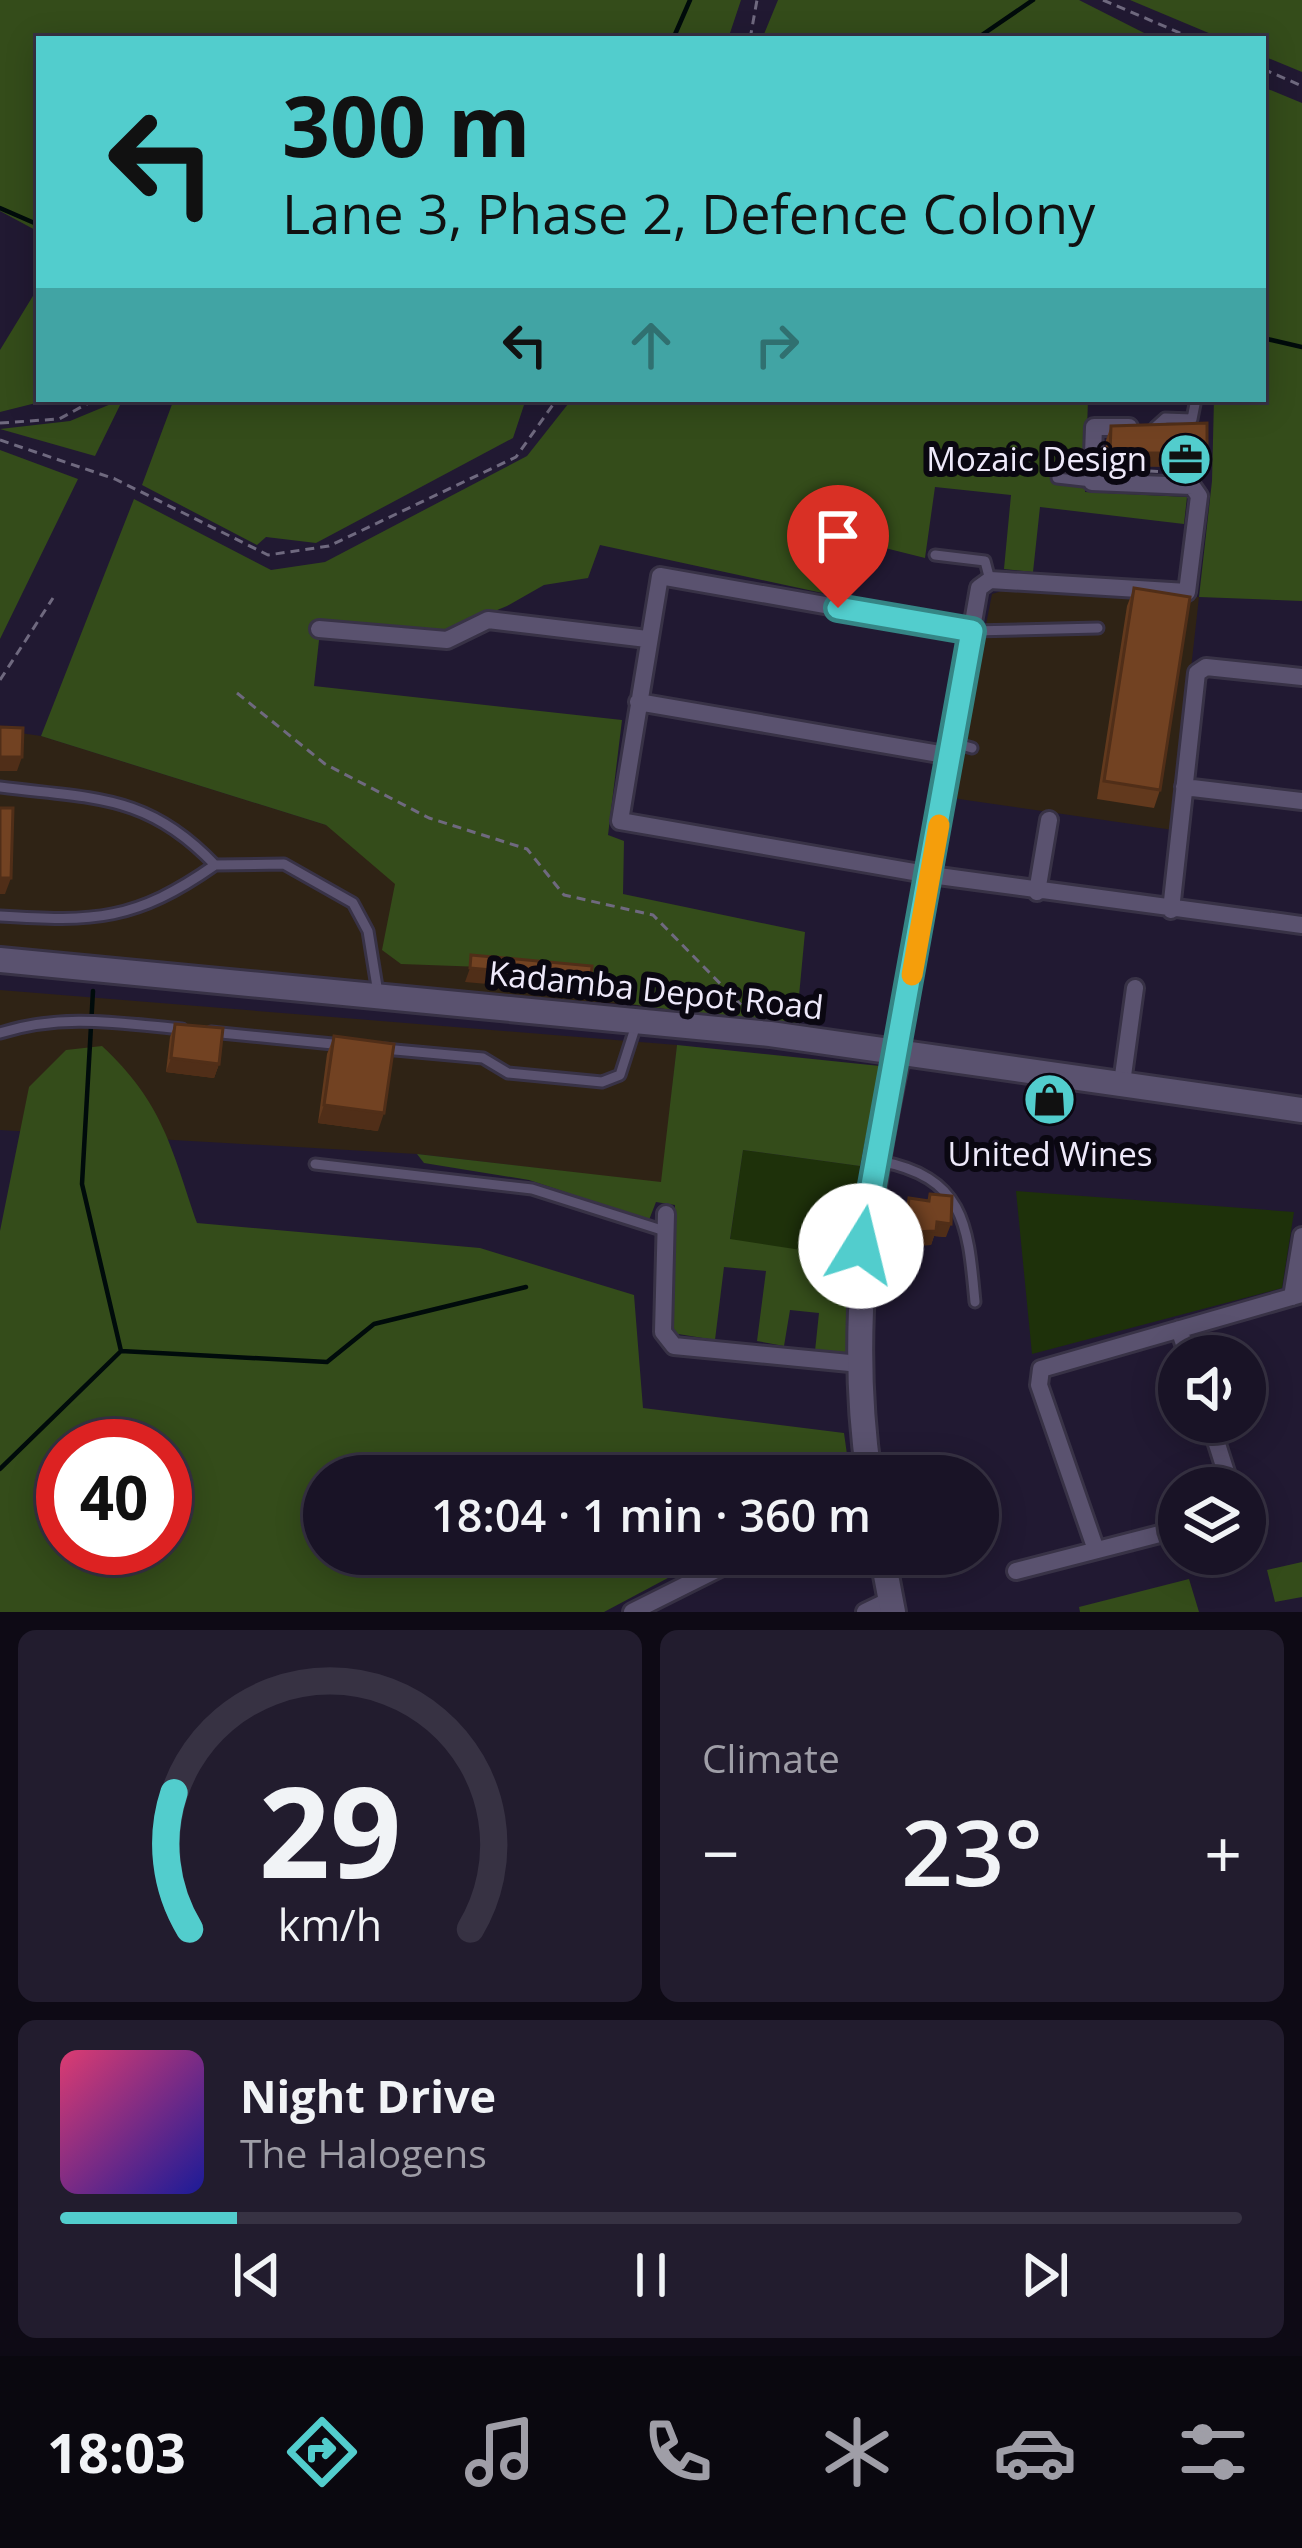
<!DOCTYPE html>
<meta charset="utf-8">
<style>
:root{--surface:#191326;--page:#221c2e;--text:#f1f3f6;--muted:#9f9ea7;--line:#373243;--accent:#52cdcd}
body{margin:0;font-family:"Open Sans",sans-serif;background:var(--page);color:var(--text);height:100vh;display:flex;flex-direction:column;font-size:45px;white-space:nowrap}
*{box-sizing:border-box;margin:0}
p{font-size:39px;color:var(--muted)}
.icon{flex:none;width:66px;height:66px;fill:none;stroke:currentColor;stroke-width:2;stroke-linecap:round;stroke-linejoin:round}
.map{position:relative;height:1612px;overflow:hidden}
.side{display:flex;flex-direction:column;gap:18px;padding:18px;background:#0e0a15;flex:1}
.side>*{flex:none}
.guide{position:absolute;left:36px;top:36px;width:1230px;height:366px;border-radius:0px;box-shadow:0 6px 30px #0003,0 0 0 3px var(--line);background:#52cdcd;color:#111;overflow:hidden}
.fabs{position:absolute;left:1158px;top:1335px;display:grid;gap:24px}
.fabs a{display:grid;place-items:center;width:108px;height:108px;border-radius:50%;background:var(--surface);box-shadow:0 6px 30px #0003,0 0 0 3px var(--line);font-size:60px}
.speed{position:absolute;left:36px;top:1419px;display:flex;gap:24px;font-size:60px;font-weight:700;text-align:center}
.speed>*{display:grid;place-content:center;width:156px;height:156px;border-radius:50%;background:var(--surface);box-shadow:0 6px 30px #0003,0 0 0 3px var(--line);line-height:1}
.speed .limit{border:18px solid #d22;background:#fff;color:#111}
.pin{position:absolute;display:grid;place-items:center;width:102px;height:102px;color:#fff;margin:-123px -51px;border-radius:50% 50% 50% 0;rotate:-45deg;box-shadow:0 0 12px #0007}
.pin .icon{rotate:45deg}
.me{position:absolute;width:132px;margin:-66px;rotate:9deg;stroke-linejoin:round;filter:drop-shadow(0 0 9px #0008)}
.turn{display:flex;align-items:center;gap:42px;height:252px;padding:0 48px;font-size:54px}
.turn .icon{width:156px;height:156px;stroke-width:2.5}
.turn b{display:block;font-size:84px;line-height:102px}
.lanes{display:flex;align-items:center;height:114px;padding:0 48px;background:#0003;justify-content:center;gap:60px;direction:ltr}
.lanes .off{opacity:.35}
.big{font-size:90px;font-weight:600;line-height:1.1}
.side .widget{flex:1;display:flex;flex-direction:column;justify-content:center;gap:18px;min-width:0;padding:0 42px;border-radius:18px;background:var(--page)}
.side .dial{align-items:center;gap:0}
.dial svg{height:312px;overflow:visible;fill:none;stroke:var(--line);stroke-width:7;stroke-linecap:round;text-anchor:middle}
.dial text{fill:var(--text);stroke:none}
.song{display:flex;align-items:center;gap:36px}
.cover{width:144px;height:144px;border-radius:18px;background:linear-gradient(135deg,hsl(340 70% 55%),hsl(240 70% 35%))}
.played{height:12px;border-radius:6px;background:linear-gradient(90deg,var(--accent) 15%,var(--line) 15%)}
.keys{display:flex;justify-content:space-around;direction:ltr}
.heat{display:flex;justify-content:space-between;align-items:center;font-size:66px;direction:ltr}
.side .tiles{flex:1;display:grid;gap:18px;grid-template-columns:1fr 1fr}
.widget:last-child{grid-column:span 2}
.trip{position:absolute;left:303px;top:1455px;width:696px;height:120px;border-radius:60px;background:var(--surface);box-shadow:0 6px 30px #0003,0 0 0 3px var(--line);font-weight:600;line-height:120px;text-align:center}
.dock{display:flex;height:192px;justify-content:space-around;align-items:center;background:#0a080f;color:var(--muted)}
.dock .icon{width:84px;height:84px}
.dock .active{color:var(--accent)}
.dock b{font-size:54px;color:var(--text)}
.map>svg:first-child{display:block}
.industrial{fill:#2f2315}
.green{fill:#1e310a}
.forest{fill:#344c1a;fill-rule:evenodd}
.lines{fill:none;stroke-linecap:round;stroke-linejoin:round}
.stream{stroke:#000b0b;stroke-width:4.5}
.lane-casing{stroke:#383246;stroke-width:15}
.street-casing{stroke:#383246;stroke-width:22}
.secondary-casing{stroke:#383246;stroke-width:30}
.path{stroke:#6f697f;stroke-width:3;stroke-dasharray:9 6;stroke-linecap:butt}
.lane{stroke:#5a526f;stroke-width:9}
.street{stroke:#5a526f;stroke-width:16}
.secondary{stroke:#5a526f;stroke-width:24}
.path-bridge{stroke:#6f697f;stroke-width:3;stroke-dasharray:9 6;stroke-linecap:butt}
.wall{fill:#62391d}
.shaded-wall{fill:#502e18}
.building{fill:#724222;stroke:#502e18;stroke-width:3}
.route-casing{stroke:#358585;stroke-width:30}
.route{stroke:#52cdcd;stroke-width:21}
.slow{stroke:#f59e0b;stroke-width:21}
.labels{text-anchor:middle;stroke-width:12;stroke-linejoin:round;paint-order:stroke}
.poi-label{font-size:33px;fill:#eee9fa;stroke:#0a0711;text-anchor:end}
.street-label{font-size:33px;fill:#eee9fa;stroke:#0a0711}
</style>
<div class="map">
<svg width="1302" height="1612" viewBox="0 0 1302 1612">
<rect width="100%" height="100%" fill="#211932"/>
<path class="industrial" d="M1011,588L1199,597L1173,830L952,798L992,594Z
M0,730L41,736L326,825L650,903L646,1006L0,954Z
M0,990L677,1045L662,1183L417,1154L0,1130Z"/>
<path class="green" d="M743,1150L860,1166L847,1257L730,1240Z
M1016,1191L1294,1212L1282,1288L1032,1354Z"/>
<path class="forest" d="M0,0H741L728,39H39V232L0,211Z
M778,0H1079L1156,39H762Z
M1130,0H1302V72L1263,56V39H1223Z
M1263,87L1302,103V601L1199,597L1212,481L1214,399H1263Z
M39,286V399H52L0,412V350Z
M123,399L95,456L0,429L70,421Z
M174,399H526L513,438L316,543L266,537L257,545L142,485Z
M572,399H1088L1085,492L1187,497L1184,524L1040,507L1033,572L1004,569L1011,495L935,487L925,558L837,536L827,594L600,545L588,578L544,585L507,606L446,631L321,622L314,686L622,720L608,835L624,841L623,894L805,932L796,1028L610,1001L602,978L564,970L401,964L382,950L395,884L326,825L41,736L134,499L271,570L325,562L527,456Z
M0,450L78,479L0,639Z
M677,1045L880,1066L860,1166L743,1150L730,1239L847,1257L846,1356L815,1351L819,1313L790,1310L784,1346L757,1341L766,1271L724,1267L715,1340L672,1333L675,1205L656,1202L649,1220L529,1180L424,1163L417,1154L661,1182Z
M102,1046C163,1103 171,1147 197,1223L480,1248L634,1295L643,1408L844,1433L850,1476H324V1554H713L604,1612H0V1231L29,1087L66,1050ZM63,1446H165V1548H63Z
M1302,1562V1597L1275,1602L1267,1570Z
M1189,1579L1199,1612H1080L1079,1607Z"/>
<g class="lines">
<path class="stream" d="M673,39L690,0
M976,39L1033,0
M0,208L39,225
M1263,338L1302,347
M93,991L82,1184L121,1351
M0,1469L121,1351L327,1362L374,1324L526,1287"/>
<defs>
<path id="lane" d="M1155,427L1165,418L1192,419L1196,399
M1057,478L1092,482
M935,555L985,561L990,580
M972,631L1098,628
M954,743L972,748
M0,787C93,799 147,793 215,865L284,864L353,903L368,931L378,993
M0,916C95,922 135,921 215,865
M211,1032L343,1045
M0,1033C62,1013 119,1023 182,1029
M384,1049L483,1058L508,1073L602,1082L620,1075L636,1025
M879,1161C966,1177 968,1227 975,1302
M315,1164L532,1189L668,1232"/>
<path id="street" d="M319,629L447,640L488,620L647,639
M972,631L660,576L620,821L931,875L1302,925
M638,702L951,756
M1184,787L1302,801
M1037,892L1049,820
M1171,910L1197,673L1206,667L1302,677
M898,1052L979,588L990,580L1187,592L1199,496L1192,486L1092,482L1094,427H1129
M1122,1083L1135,988
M666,1214L663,1332L674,1346L860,1364
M1292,1297L1302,1236
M1179,1329L1188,1356
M1210,1422L1231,1488
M1096,1550L1039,1385L1041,1369L1302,1294
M1016,1571L1179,1529
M632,1612L748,1554
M865,1612L890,1600"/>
<path id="secondary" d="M0,960L770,1034L1302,1110
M869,1476C848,1332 867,1193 898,1052
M882,1554L893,1612"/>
</defs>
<use href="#lane" class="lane-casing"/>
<use href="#street" class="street-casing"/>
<use href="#secondary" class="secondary-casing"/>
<path class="path" d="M1103,0L1194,39
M750,39L757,0
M1263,69L1302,86
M0,423L59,419L96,399
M0,440L115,479L268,555L329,546L516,457L557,399
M0,680L53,598
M237,693L325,764L429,818L527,849L564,895L653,915L748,1012"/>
<use href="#lane" class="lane"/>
<use href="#street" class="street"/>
<use href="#secondary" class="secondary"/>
<path class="path-bridge" d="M1149,471L1171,472
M1186,486V467"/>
</g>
<path class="wall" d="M1111,426L1207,453L1202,467L1105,466L1106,440Z
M1134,588L1160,790L1154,808L1097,799L1127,606Z
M175,1024L219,1064L214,1078L166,1072L170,1037Z
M334,1036L378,1131L318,1123L327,1054Z
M930,1194L946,1237L934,1236L931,1245L885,1247L888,1219L893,1205L906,1206L909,1198L927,1201Z"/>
<path class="shaded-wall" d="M1110,453H1207L1202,467L1105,466Z
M0,757H22L17,771H0Z
M0,878H11L5,894H0Z
M470,968L591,979L586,993L465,982Z
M171,1058L219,1064L214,1078L166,1072Z
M324,1105L384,1113L378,1131L318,1123Z
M937,1222L951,1224L946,1237L934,1236L931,1245L885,1247L890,1233Z"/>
<path class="building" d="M1207,423V453H1110L1111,426Z
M1134,588L1190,597L1160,790L1104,781Z
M0,727L23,728L22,757H0Z
M0,808H13L11,878H0Z
M471,955L592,966L591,979L470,968Z
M175,1024L223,1028L219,1064L171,1058Z
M334,1036L394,1044L384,1113L324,1105Z
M930,1194L952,1196L951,1224L937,1222L936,1231L890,1233L893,1205L908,1206L909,1198L929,1201Z"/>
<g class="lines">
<defs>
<path id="route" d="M838,608L972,631L861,1246"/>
</defs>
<use href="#route" class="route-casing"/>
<use href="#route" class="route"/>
<path class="slow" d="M912,975L939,825"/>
</g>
<defs>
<symbol id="office-disc" viewBox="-11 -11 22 22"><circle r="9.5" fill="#52cdcd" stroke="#0a0711"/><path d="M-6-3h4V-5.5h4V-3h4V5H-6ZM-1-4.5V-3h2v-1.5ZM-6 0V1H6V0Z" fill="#111"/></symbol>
<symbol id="shop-disc" viewBox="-11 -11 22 22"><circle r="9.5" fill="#52cdcd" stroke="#0a0711"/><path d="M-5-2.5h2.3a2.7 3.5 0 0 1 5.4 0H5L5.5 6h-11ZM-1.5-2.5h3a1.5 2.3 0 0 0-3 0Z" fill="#111"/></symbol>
</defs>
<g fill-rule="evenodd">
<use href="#office-disc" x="1156" y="430" width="59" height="59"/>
<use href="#shop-disc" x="1020" y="1070" width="59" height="59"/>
</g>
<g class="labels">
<g class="poi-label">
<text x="1147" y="471">Mozaic Design</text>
<text x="1050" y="1166" text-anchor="middle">United Wines</text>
</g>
<g class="street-label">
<text transform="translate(656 990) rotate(6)" y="12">Kadamba Depot Road</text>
</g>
</g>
</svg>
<div class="fabs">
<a><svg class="icon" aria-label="sound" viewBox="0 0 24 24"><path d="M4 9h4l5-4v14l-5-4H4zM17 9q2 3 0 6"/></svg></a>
<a><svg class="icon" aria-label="layers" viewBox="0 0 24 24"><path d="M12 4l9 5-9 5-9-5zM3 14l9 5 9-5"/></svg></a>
</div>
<div class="speed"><div class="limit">40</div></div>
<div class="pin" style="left:838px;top:608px;background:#d93025"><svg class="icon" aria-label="arrive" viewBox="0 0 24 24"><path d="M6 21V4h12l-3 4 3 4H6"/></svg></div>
<svg class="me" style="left:861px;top:1246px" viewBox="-20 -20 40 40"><circle r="19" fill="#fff"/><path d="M0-13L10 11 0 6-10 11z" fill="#52cdcd"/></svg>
<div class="trip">18:04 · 1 min · 360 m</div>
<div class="guide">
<div class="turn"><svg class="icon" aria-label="left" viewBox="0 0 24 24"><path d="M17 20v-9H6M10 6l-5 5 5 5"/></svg><div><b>300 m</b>Lane 3, Phase 2, Defence Colony</div></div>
<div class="lanes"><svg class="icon" aria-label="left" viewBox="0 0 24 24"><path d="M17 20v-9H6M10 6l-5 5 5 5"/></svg><svg class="icon off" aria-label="ahead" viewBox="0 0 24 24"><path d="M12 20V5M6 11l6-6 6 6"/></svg><svg class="icon off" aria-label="right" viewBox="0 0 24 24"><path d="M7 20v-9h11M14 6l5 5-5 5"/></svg></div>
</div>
</div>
<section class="side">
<div class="tiles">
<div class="widget dial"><svg viewBox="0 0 100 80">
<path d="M14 69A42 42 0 1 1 86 69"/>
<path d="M14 69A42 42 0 0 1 10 34" stroke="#52cdcd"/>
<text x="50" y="56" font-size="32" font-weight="700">29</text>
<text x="50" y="72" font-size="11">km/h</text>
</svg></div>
<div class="widget"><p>Climate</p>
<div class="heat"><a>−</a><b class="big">23°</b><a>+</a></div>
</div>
<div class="widget">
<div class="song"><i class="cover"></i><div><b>Night Drive</b><p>The Halogens</p></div></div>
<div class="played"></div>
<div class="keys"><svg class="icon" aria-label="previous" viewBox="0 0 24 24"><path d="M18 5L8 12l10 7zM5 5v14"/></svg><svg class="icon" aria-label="pause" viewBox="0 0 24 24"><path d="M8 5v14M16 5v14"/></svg><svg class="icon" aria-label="next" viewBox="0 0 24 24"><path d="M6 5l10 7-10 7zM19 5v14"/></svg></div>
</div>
</div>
</section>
<nav class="dock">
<b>18:03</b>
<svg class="icon active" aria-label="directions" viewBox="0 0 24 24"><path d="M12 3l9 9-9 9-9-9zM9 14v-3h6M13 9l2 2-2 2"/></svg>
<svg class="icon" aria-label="music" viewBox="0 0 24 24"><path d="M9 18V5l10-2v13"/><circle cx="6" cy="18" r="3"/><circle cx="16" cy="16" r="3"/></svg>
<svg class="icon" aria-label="phone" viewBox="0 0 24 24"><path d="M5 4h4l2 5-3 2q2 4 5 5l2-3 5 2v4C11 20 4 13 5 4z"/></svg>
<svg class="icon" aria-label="climate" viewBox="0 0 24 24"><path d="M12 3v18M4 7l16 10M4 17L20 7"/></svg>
<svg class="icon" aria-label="car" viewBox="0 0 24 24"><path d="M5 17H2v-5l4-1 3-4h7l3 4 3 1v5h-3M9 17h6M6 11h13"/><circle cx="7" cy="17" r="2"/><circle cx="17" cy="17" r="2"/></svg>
<svg class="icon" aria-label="filters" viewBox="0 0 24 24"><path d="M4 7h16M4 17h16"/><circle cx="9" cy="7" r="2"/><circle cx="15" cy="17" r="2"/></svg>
</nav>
